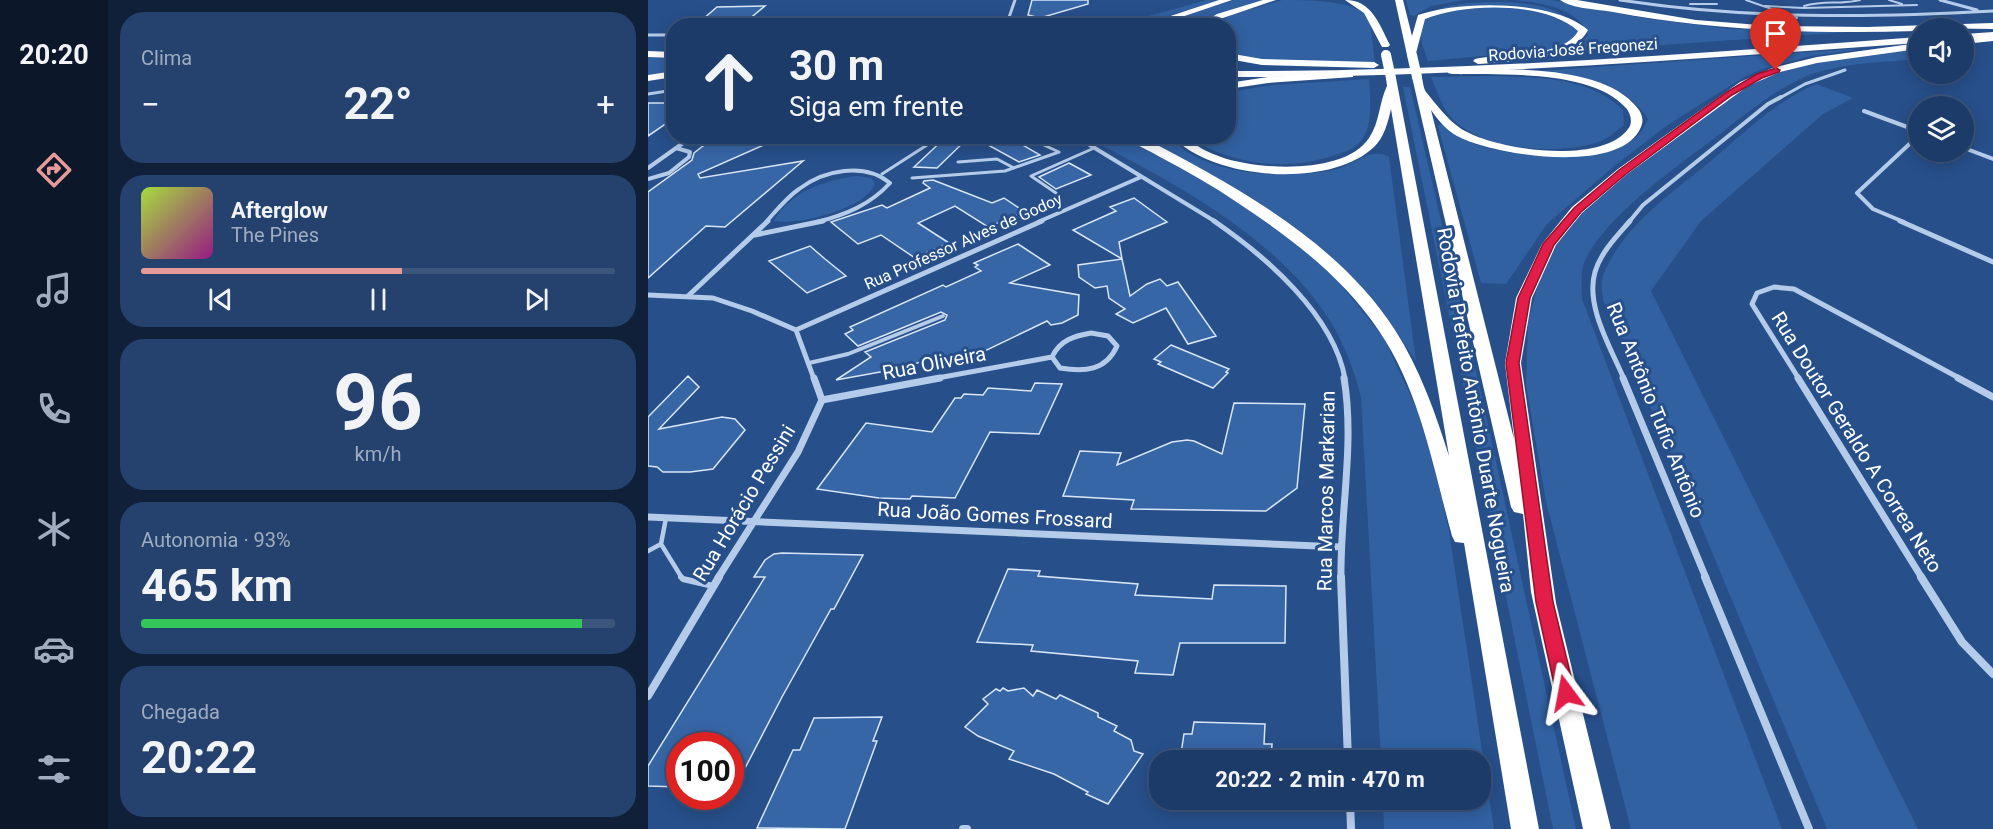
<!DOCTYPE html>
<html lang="pt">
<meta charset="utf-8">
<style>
:root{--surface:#1d3b68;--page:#25426e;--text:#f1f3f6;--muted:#a0adc0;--line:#3b557c;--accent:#e69b98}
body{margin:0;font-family:Roboto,sans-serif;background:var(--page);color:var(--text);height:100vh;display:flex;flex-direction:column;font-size:22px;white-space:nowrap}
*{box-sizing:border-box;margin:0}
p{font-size:20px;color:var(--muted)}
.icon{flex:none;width:33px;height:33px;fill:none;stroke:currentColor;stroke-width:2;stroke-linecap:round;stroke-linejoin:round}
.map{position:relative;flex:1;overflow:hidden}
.sheet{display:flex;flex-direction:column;gap:12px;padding:12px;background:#102039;width:540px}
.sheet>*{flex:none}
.hud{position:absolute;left:18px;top:18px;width:570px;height:126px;border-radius:24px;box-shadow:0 3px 15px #0003,0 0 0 2px var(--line);background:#1d3b68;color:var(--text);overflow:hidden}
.controls{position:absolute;left:1260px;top:18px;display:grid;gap:12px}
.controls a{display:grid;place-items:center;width:66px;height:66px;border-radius:50%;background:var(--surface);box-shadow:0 3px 15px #0003,0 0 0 2px var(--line);font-size:30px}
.speed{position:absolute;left:18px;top:732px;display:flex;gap:12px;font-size:30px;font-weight:700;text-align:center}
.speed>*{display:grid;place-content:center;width:78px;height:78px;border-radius:50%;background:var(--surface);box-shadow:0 3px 15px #0003,0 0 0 2px var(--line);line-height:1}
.speed .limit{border:9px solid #d22;background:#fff;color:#111}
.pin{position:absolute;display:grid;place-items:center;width:51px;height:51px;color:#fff;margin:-62px -26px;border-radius:50% 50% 50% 0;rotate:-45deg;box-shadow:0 0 6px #0007}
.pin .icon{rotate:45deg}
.me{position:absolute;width:66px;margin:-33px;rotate:347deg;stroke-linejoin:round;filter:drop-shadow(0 0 4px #0008)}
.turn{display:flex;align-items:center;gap:21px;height:126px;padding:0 24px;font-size:27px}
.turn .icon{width:78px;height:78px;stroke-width:2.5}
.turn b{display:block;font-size:42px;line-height:51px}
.big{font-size:45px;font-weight:700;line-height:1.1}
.sheet .card{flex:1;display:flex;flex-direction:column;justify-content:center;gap:9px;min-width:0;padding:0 21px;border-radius:24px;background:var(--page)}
.sheet .dial{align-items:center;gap:0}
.dial b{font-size:78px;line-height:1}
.song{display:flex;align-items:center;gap:18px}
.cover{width:72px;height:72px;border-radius:9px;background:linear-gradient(135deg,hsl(80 70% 55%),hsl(310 70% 35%))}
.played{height:6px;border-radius:3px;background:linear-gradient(90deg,var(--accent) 55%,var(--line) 55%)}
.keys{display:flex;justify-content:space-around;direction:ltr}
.heat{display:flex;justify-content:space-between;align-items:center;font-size:33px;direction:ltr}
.charge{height:9px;border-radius:4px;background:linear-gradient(90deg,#34c759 93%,var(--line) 0)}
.trip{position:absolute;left:501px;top:750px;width:342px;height:60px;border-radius:24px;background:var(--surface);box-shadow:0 3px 15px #0003,0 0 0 2px var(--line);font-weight:700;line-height:60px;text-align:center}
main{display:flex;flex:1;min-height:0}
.dock{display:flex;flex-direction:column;width:108px;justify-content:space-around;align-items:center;background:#0c182a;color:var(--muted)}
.dock .icon{width:42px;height:42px}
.dock .selected{color:var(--accent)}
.dock b{font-size:27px;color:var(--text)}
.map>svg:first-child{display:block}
.green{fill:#3161a1}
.building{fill:#3766a6;stroke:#d9e6f7;stroke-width:1.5}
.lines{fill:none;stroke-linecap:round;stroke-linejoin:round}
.service-far4{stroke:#b4cbe9;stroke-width:2}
.service-far3{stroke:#b4cbe9;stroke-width:3}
.service-far2{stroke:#b4cbe9;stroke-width:4}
.service-far1{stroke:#b4cbe9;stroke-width:4.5}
.service{stroke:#b4cbe9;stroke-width:6}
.minor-far4{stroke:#b4cbe9;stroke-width:3}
.minor-far3{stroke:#b4cbe9;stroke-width:4}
.minor-far2{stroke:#b4cbe9;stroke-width:5}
.minor-far1{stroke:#b4cbe9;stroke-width:7}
.minor{stroke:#b4cbe9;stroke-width:8}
.trunk{fill:#fcfcfe;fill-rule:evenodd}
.motorway{fill:#fff;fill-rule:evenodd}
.motorway-bridge{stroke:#fff;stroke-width:10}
.route{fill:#e11d48;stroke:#92132f;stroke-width:1.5}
.labels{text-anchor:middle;stroke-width:6;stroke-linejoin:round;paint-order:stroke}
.far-street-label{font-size:16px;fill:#fff;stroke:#274f8a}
.street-label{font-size:20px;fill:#fff;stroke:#274f8a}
</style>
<main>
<nav class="dock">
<b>20:20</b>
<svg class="icon selected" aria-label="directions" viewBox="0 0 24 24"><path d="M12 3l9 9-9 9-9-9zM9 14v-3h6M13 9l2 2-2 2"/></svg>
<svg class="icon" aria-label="music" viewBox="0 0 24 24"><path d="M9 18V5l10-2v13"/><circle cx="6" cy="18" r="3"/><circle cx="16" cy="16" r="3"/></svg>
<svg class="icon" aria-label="phone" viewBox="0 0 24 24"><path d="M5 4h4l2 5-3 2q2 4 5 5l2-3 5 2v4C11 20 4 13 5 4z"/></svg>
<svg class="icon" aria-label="climate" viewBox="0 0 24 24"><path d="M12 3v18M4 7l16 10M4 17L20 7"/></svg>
<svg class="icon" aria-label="car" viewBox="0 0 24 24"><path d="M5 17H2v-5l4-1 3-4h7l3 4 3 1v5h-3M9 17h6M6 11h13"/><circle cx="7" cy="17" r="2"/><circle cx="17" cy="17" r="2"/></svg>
<svg class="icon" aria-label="filters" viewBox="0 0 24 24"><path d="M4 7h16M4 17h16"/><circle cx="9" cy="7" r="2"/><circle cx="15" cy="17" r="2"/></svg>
</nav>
<section class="sheet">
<div class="card"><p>Clima</p>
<div class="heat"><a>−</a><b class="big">22°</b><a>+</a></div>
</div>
<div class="card">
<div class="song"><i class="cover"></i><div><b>Afterglow</b><p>The Pines</p></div></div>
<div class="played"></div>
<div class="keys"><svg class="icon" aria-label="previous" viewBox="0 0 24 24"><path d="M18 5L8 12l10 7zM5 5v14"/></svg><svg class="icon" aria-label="pause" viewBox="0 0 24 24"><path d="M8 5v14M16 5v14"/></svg><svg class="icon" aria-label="next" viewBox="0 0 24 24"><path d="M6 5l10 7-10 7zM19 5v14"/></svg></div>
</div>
<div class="card dial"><b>96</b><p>km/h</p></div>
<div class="card"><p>Autonomia · 93%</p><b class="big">465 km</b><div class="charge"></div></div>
<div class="card"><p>Chegada</p><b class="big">20:22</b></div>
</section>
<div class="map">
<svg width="1345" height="829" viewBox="0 0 1345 829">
<rect width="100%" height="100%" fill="#274f8a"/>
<path class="green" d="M559,0H572L491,25L464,26Z
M586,0H619L575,13L550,25L503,26Z
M634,0C659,0 702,0 719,15C724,23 725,51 727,62L617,60L581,53L580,26H563L585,14Z
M758,0H816L783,6L766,16L762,15Z
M865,0H905L994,18L1083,29L1214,31L900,53L930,45L940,35C931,8 891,2 865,0Z
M853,2C880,3 916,6 931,31L920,44L900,50L780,61C776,50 770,36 774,24C779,2 835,2 853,2Z
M1203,49L1209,50L1163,56L1114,69L1098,76L1021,124L965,167L899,224L858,284L833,283L790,126L792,124C802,126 810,137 819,141C856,158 966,168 993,132C996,128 998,123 1000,119C974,79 933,80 891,71Z
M1270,49V59C1231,63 1187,62 1150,80C1120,95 1094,117 1068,137C1027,168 962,213 938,258C932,270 934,286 934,299L1134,829H983L898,502L878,384L880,321L894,269L906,245L921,225L962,187L1094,89L1139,69L1194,57Z
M0,57L25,58V71L0,75Z
M841,76C888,78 939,75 975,110L976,125C969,130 961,138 953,141C917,155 846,151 814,127C796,115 791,96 783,77Z
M721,79C722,98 726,126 712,142C706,149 695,153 687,155C639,172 583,165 541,137L580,136L581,92L625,85Z
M1168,84L1205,98L1175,114L1053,221L1003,291L1270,829H1179L1027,463L955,300C954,291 952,281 956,273C977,224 1024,193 1064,160C1097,132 1127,102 1168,84Z
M755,87H762L833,393L928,829H905Z
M436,137H477L580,195L607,213L664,256L690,281L736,338L771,414L784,455L801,531L846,829H736L735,800H832V760H733L713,397C706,370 697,345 682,321C632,239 520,178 436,137Z
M493,137H523C555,177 639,179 685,170C703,167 724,145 741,157L768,361L731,307L685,264L597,195Z
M209,176L223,178L227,184C216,210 151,225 126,221C142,191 178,180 209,176Z"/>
<path class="building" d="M384,0H440V4L392,18L380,15Z
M117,6L94,25L47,26L69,7Z
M0,103H26V118L0,136Z
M68,136H136L50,174L52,178L155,161L77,227L58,226L0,278V192L44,160L46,153Z
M299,136H317L319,139L289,168L266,167Z
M334,136H359L392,155L371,162L331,140Z
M421,163L443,175L408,189L391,177Z
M285,180L344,203L356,198L377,212L340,227L307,206L270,223L301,243L267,258L233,235L210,244L183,222L234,205L239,208L282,188L275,183L276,181Z
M486,198L519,222L471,242L474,259L425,230L468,211L462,207Z
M370,244L402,265L362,283L431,295L430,315L414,323L403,325L399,321L318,360L298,362L297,360L291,361L288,358L243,370L188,380L223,357L217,352L297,320L299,315L293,312L210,346L197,334L205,330L202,327L295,285L298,287L333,271L327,267L330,265L326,263Z
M162,246L177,259L198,276L159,293L121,261Z
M474,259L482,296L499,284L512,279L519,286L530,282L568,336L540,344L518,308L485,323L468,314L477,309L461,298L459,286L447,288L431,277L430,265Z
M523,345L581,369L578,372L580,373L565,388L510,364L513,362L506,359Z
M40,376L51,387L11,429L74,417L87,419L97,430L65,469L42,472H15L9,467L0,466V417Z
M387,383L414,384L391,434L342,432L307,498L264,496L262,499L231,498L169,489L218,423L284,432L307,398H313L316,394L335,395L340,388L383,391Z
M586,403L657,404L649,488L618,511L483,509L486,500L415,496L432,451L473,453L469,465L524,442L539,440L546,441L574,454Z
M134,553L215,555L186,609H183L134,697L82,797V746H32V787L0,786V766L117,577H106L117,560L126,554Z
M360,569L392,571L390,576L490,584L487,595L564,599L566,585L638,586L637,643H532L525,675L487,673L490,661L383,651L385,645L329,642Z
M355,688L360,691L376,688L385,696L389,690L408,699L412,695L450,713V717L469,726L466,731L483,740L486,751L495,754L460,804L438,794L440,792L406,774L361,759L366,751L330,736L317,727L340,704L335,699L348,689L352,691Z
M234,717L225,741H229L197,829L109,828L145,750H152L166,718Z
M546,722L617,724L616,744H624L623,760H532L536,734H544Z"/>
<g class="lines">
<path class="service-far4" d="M1098,0L1149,18
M1241,0L1254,4
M1042,4H1069
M1117,6L1156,8L1269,5
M1156,6C1177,0 1192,5 1212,0"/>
<path class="service-far3" d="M321,136H330
M310,162L349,159L366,168
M234,174L293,136
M264,178L357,171L411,152L376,136
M408,193L383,176L444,149"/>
<path class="service-far2" d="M161,363L200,354L295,316"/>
<path class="service-far1" d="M18,518L13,544L34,578
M0,551L13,544"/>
<path class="service" d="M33,577L35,579L65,586"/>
<path class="minor-far4" d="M972,0C1096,19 1220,18 1345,11
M1292,0L1329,10
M358,26L367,0
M0,35H26
M0,94L26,90
M1130,99L1157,84L1197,70"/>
<path class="minor-far3" d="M1216,111L1270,131
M427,136L568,222
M1316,148L1345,159
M0,168L45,136
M0,179L21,173L41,157L42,152L28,148
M118,222C128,211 138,198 151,189C176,170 216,162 242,183C222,205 197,215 169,222
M390,222L493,177
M981,222L995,205L1120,104L1133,97
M1256,222L1225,209L1209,193L1270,136"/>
<path class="minor-far2" d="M566,221C617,256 686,315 697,379
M1252,221L1345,262
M107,235L175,221
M0,295L65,298L104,311L148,330L166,379
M40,296L120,221
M148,330L394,221
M443,333L460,336L469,346C458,371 436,372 412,368L404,357C412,340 426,336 443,333Z
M284,379L404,357
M976,379C963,348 937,306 947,272C953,252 969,236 982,221
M1151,379L1104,304L1109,293L1126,287L1146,289L1313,379"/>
<path class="minor-far1" d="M975,378L1058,578
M1150,378L1274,578
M1310,378L1345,397
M174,400L292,378
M0,517L693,547
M70,578L150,452L174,400L166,378
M693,578C692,511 707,444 696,378"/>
<path class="minor" d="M693,577L700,760
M1057,577L1161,829
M1273,577L1314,642L1345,674
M0,696L71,577
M702,800L703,829
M315,829H319"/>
<path class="trunk" d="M1345,32V38L1316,39V34Z
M1270,37V43C1040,59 811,78 580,77V71C811,72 1040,54 1270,37Z
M0,51L26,52V58L0,57Z
M26,71V77L0,81V75Z"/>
<path class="motorway" d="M571,0H584L507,26H492Z
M615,0H628L575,18L562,26H550L569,14Z
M697,0C724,0 731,24 742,45L740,47H734L716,13Z
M747,0H755L764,36L770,15C812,0 907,0 940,30C924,62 862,61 830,64L825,61L827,59C854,53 916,58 930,31C897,1 817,3 777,19L767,57L764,58L759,55Z
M912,0H929L1048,20L1124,26L1219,27L1345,23V29L1270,28V31C1167,34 1067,31 965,12C949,9 925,9 912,0Z
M1345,35V41L1316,44V38Z
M1270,43V49L1169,63L1132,72L1100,86L978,175L934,213L908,245L884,298L873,363L908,603L963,829H935L883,592L875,514L866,512L863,507L764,77L773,75C775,79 775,88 778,92C787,103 799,119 812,128C845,150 953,166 980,129C985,123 983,114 978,108C944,69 853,75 804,74L800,73V69C812,67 825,68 837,69C880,69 954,70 985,103C992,110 997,117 993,127C973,176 844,155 809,136C798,130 790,120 783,110L866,439L857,363L868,298L894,244L924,207L970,169L1092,82L1124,68L1169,57Z
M580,53L614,59L726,62L731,65L726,68L614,65L580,59Z
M701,72L705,73V77L620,83L580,89V83L620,77Z
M743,75L748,78L891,829H863L816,543L807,542L804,536C785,467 772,391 731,331C695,277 643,238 590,203C565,186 539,171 512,157C501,150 486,145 477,136H492C584,184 689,240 747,330C772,369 787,412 801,456L743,109C740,122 736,138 726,147C682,189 564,180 524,136C527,136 534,135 537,137C541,138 545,143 548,145C555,150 565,154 573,157C609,170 697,175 721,138C732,122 731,102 739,86L738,78Z"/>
<path class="motorway-bridge" d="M738,55L743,78
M764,55L769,77"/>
</g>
<path class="route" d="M1128,68L1132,70L1131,72L1114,78L1084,95L978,174L933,212L906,245L882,298L871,363L905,602L927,693L924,699L918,701L911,699L908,693L888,602L858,363L870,298L895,244L926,208L971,170L1079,92L1109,74Z"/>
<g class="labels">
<g class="far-street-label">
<text transform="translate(925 49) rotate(-4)" y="6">Rodovia José Fregonezi</text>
<text transform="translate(315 241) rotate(-24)" y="6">Rua Professor Alves de Godoy</text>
</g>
<g class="street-label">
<text transform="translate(286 363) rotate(-11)" y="7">Rua Oliveira</text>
<text transform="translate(828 410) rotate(80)" y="7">Rodovia Prefeito Antônio Duarte Nogueira</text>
<text transform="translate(1008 410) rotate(68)" y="7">Rua Antônio Tufic Antônio</text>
<text transform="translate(1209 442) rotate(58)" y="7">Rua Doutor Geraldo A Correa Neto</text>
<text transform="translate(678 491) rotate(-89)" y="7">Rua Marcos Markarian</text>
<text transform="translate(96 503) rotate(-59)" y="7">Rua Horácio Pessini</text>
<text transform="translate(347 515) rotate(3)" y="7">Rua João Gomes Frossard</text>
</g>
</g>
</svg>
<div class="controls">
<a><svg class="icon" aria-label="sound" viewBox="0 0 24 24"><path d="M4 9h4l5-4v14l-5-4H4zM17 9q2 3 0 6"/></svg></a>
<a><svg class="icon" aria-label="layers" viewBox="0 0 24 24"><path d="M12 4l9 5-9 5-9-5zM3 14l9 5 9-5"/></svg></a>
</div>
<div class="speed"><div class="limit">100</div></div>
<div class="pin" style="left:1128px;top:70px;background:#d93025"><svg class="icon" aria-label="arrive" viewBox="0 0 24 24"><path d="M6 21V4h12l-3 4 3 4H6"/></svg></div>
<svg class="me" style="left:918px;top:693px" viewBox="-20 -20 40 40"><path d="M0-17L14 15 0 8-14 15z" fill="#e11d48" stroke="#fff" stroke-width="4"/></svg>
<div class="trip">20:22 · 2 min · 470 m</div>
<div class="hud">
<div class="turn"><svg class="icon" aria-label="ahead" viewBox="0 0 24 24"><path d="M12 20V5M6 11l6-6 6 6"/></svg><div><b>30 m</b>Siga em frente</div></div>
</div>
</div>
</main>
